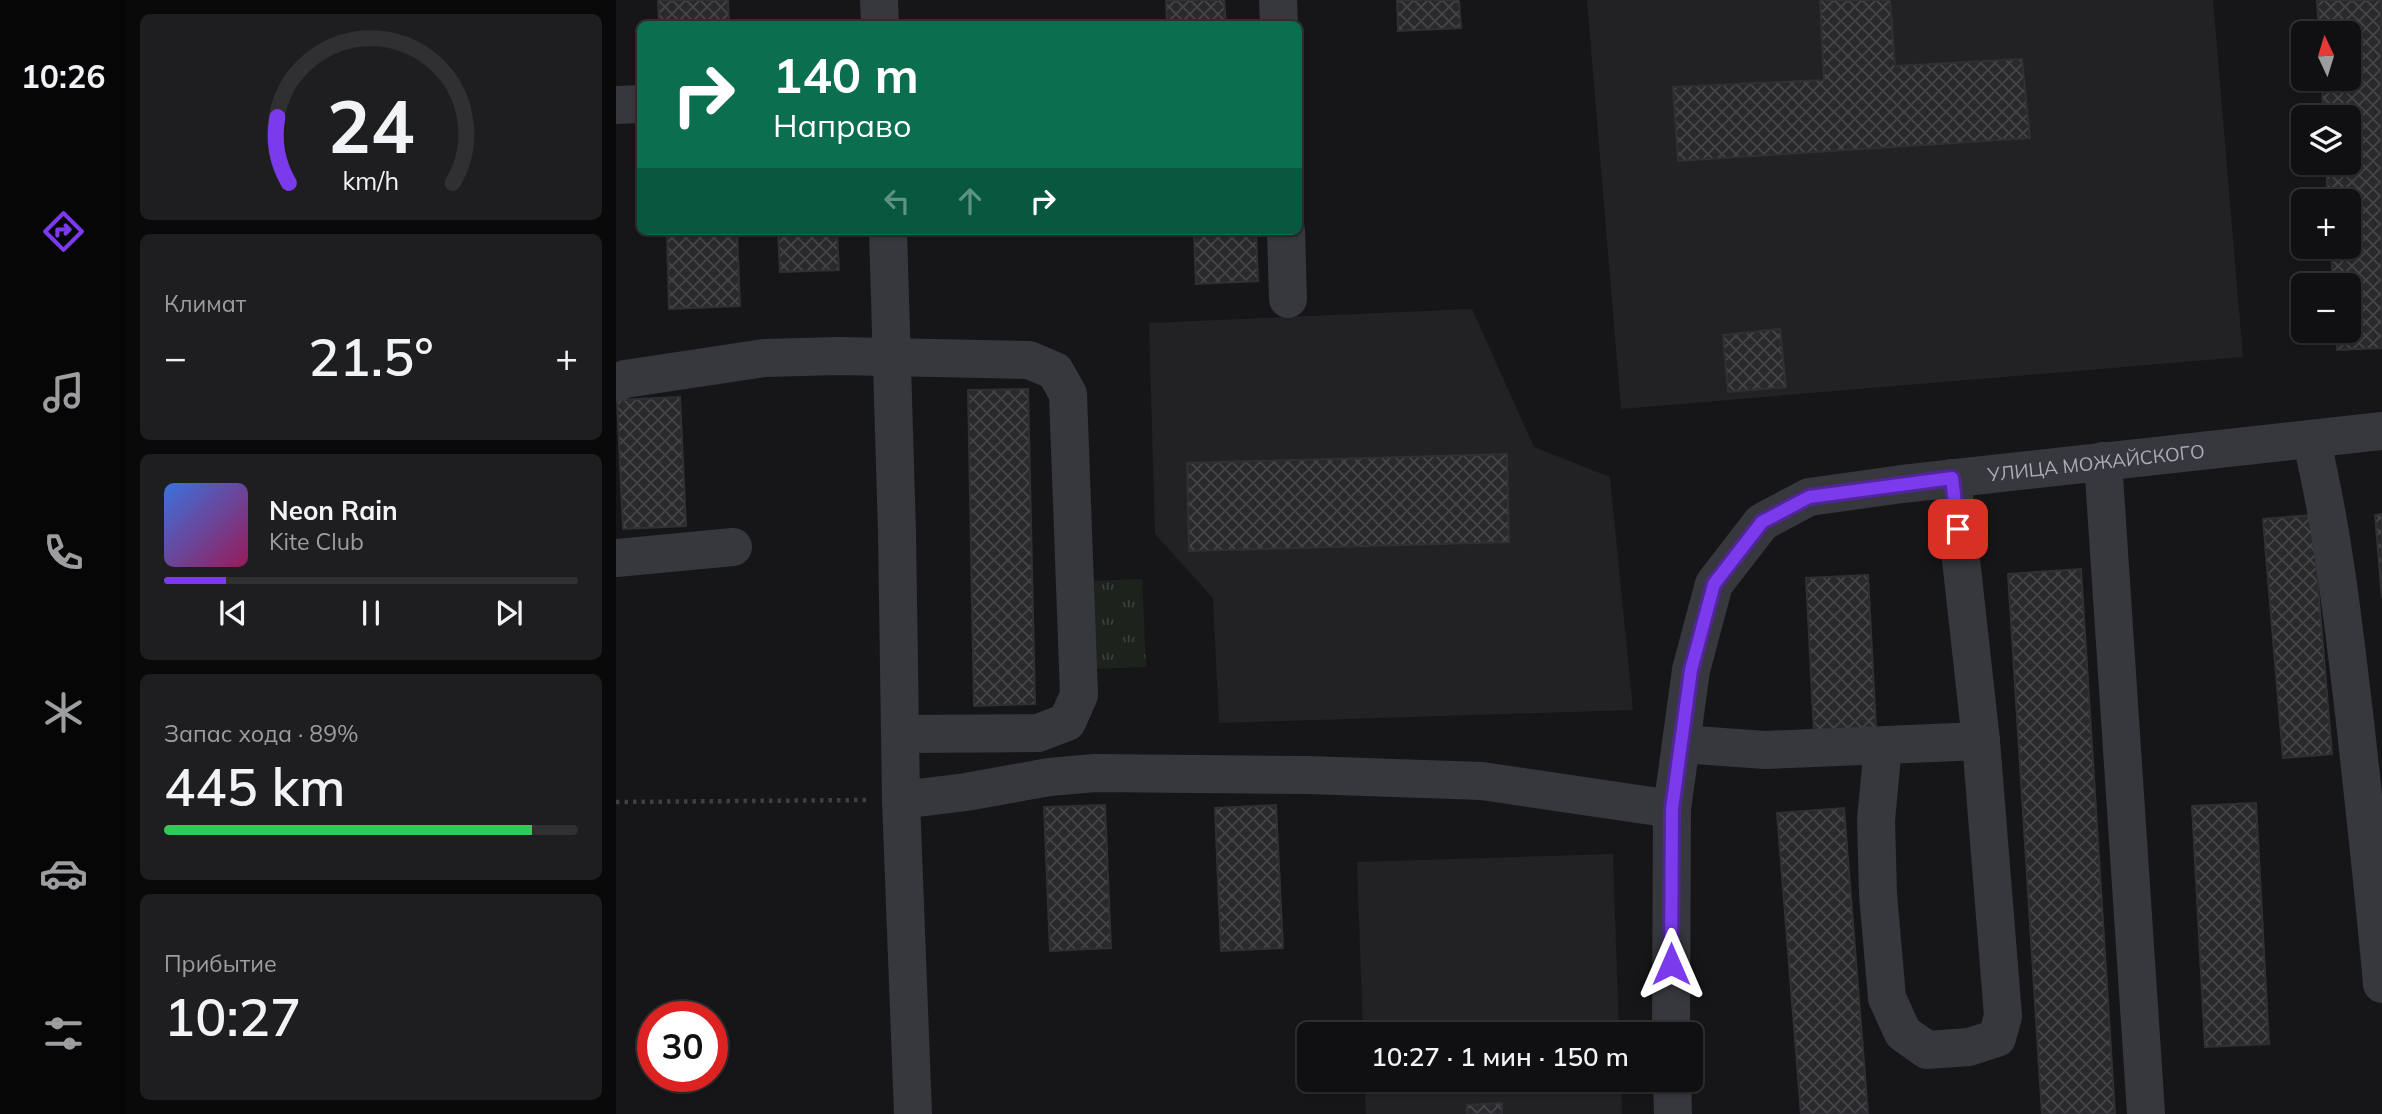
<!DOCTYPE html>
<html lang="ru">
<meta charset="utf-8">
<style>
:root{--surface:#101012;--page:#1e1e20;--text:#f1f3f6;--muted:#9c9d9f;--line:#303032;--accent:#7c3aed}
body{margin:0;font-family:Mulish,sans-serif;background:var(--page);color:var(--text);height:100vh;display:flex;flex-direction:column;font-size:26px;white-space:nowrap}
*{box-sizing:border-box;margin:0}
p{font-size:23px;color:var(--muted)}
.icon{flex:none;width:38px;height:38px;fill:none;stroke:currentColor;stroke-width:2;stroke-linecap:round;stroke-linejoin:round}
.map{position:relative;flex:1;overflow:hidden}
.details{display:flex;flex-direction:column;gap:14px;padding:14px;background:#09090a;width:490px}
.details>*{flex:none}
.top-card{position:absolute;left:21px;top:21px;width:665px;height:214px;border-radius:10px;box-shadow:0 2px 5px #0004,0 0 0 2px var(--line);background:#0b6e4f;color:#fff;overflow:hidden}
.needle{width:46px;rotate:356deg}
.buttons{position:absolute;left:1675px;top:21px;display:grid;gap:14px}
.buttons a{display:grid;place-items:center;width:70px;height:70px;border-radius:10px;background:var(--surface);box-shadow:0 2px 5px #0004,0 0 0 2px var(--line);font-size:35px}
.speed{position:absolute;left:21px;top:1001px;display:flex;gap:14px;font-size:35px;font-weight:700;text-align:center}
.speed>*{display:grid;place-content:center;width:91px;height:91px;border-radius:50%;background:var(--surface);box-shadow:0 2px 5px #0004,0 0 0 2px var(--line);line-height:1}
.speed .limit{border:10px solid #d22;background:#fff;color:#111}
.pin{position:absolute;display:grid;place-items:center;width:60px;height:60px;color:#fff;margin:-30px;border-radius:14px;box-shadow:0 4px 10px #0006}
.me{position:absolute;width:77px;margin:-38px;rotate:0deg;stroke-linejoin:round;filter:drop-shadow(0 0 5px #0008)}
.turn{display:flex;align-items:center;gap:24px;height:147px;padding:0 21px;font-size:32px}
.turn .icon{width:91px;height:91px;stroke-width:2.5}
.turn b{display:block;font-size:49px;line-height:60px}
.lanes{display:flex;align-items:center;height:66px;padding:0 21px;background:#0003;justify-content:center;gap:35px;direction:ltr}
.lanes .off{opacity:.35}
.big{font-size:52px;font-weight:600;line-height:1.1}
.details .tile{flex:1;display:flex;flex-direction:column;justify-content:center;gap:10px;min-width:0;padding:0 24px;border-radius:10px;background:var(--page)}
.details .dial{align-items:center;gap:0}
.dial svg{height:182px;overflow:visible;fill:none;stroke:var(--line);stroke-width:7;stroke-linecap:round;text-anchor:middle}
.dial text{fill:var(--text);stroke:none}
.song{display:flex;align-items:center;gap:21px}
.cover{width:84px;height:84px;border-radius:10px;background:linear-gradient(135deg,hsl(220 70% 55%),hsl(330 70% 35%))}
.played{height:7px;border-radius:4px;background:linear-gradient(90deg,var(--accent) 15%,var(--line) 15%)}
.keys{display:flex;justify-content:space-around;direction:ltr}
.heat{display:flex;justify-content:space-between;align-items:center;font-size:38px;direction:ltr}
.charge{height:10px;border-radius:5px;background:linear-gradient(90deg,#34c759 89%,var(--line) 0)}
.trip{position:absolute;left:681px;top:1022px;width:406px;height:70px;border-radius:10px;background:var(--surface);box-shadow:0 2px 5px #0004,0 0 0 2px var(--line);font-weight:600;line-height:70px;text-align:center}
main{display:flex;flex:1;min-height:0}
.menu{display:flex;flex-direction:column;width:126px;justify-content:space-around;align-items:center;background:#060607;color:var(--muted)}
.menu .icon{width:49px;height:49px}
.menu .selected{color:var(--accent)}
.menu b{font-size:32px;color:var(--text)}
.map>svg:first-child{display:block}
.built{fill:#222225}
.park{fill:url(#park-tufts)}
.building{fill:url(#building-cross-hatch);stroke:#303034;stroke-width:2}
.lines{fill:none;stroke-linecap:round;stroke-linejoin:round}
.path{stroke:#3d3f44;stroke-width:4.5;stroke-dasharray:3.5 5;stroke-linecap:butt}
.minor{stroke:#37383d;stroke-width:38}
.route-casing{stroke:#51269a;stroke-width:18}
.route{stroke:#7c3aed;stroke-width:12}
.labels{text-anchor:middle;stroke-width:7;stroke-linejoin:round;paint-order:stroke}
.street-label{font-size:19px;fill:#a8adb8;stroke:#111113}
</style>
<main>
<nav class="menu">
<b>10:26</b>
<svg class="icon selected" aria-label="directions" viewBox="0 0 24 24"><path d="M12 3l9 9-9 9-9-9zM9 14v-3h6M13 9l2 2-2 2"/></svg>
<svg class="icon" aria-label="music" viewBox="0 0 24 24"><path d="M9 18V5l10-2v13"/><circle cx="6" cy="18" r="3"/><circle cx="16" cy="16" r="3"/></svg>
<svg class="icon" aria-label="phone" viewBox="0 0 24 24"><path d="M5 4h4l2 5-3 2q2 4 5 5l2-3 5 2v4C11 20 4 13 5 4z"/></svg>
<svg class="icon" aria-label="climate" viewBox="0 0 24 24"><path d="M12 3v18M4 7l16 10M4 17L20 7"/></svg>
<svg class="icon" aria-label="car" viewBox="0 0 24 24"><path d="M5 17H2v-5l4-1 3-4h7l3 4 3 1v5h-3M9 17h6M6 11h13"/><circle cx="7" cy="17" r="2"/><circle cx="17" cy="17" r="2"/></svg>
<svg class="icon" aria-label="filters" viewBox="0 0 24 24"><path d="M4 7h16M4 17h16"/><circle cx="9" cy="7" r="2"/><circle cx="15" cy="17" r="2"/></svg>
</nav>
<section class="details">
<div class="tile dial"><svg viewBox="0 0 100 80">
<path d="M14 69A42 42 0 1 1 86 69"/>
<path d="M14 69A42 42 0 0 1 9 40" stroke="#7c3aed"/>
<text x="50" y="56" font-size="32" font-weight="700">24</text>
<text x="50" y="72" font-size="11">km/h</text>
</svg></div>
<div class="tile"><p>Климат</p>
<div class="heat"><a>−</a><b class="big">21.5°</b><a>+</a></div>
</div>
<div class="tile">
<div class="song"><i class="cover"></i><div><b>Neon Rain</b><p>Kite Club</p></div></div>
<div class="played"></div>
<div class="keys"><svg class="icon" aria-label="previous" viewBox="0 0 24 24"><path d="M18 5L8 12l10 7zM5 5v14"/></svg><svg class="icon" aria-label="pause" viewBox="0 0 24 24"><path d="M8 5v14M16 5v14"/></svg><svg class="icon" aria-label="next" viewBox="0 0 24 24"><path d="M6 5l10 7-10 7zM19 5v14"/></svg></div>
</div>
<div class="tile"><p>Запас хода · 89%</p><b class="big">445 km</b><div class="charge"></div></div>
<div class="tile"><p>Прибытие</p><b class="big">10:27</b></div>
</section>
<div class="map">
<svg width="1766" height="1114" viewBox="0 0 1766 1114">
<defs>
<pattern id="park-tufts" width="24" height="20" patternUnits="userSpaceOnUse" patternTransform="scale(1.75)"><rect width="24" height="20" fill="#1c231d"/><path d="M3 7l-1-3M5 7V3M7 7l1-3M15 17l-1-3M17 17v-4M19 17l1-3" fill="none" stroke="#3a403c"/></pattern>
<pattern id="building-cross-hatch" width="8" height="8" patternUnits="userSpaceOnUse" patternTransform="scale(1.75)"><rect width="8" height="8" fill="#29292c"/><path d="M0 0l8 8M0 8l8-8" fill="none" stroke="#454548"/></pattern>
</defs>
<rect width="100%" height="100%" fill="#161618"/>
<path class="built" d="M971,0H1597L1627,357L1005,409Z
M856,309L918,447L994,477L1017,710L603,723L597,598L539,534L533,323Z
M997,854L1003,1034H747L741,862Z
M748,1080H1005L1006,1114H750Z"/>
<path class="park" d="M526,579L530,667L475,669L471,581Z"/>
<path class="building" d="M42,0H112L113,24H43Z
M550,0H608L610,24H551Z
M781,0H843L845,28L782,31Z
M1204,0H1274L1279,66L1406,59L1414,138L1062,161L1057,87L1208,80Z
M1701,0H1765L1766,348L1721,350L1720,331H1732V285H1717L1715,247H1732V201H1712L1710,163H1732V117H1708L1705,79H1732V33H1703Z
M51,231H121L124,306L53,309Z
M162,231H221L223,270L164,272Z
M578,231H640L642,281L580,284Z
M1164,329L1170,387L1112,392L1107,335Z
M412,389L419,704L358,706L352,390Z
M64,397L70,526L7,529L1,400Z
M891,454L893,542L573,551L571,463Z
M1766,514V598L1759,515Z
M1696,515L1716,754L1667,758L1647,519Z
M1465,569L1499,1114H1426L1392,574Z
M1252,575L1260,728L1198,732L1190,578Z
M1640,803L1653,1044L1589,1047L1576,806Z
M489,805L495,948L434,951L428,807Z
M660,805L667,948L605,951L599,808Z
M1228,808L1252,1114H1185L1161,813Z
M886,1103V1114H851V1105Z"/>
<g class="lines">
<path class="path" d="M0,802L253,800"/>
<g class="minor">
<path d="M263,0L264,24"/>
<path d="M662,0L663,24"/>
<path d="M0,105L24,104"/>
<path d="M272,231L281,532L285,800L297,1114"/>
<path d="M670,231L672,299"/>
<path d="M0,383L9,379L148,358L223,356L413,360L439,371L452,394L463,695L451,722L422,733L284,734"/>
<path d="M1695,439C1717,529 1727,621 1738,713C1748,803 1758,893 1766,984"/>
<path d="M1487,461L1530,1113"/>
<path d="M0,558L117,547"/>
<path d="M1065,744L1149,750L1365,741"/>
<path d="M1267,746L1260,820L1262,894L1271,998L1287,1033L1311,1050L1353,1047L1381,1038L1387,1016L1365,741L1336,478"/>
<path d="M285,800L350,792L433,777L479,773L692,775L866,781L1056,809"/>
<path id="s1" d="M1055,1034L1056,809L1075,670L1098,584L1146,522L1193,497L1286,484L1766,431"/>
<path d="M1056,1080L1057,1114"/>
</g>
</g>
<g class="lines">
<defs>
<path id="route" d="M1055,964L1056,809L1075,670L1098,584L1146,522L1193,497L1336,478L1342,529"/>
</defs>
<use href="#route" class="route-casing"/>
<use href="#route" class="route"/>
</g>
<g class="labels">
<g class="street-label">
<text dy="7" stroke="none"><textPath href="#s1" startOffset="875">УЛИЦА МОЖАЙСКОГО</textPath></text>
</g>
</g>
</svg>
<div class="buttons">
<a><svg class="needle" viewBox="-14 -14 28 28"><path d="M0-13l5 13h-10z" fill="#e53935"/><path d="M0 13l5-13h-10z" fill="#9c9d9f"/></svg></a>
<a><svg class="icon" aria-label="layers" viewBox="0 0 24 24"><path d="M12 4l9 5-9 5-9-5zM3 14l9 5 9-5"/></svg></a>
<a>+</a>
<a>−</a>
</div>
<div class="speed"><div class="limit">30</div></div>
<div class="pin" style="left:1342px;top:529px;background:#d93025"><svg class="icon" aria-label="arrive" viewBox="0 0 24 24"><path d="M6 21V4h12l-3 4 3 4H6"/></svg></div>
<svg class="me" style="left:1055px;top:964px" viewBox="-20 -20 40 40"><path d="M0-17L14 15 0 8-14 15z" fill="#7c3aed" stroke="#fff" stroke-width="4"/></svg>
<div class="trip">10:27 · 1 мин · 150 m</div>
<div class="top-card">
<div class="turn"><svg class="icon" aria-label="right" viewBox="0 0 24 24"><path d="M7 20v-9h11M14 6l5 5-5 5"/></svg><div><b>140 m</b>Направо</div></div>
<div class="lanes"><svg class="icon off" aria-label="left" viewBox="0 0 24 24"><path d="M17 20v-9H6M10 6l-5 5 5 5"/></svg><svg class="icon off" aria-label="ahead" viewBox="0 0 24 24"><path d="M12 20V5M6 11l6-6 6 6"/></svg><svg class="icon" aria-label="right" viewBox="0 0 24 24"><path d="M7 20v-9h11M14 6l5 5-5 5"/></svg></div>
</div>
</div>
</main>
